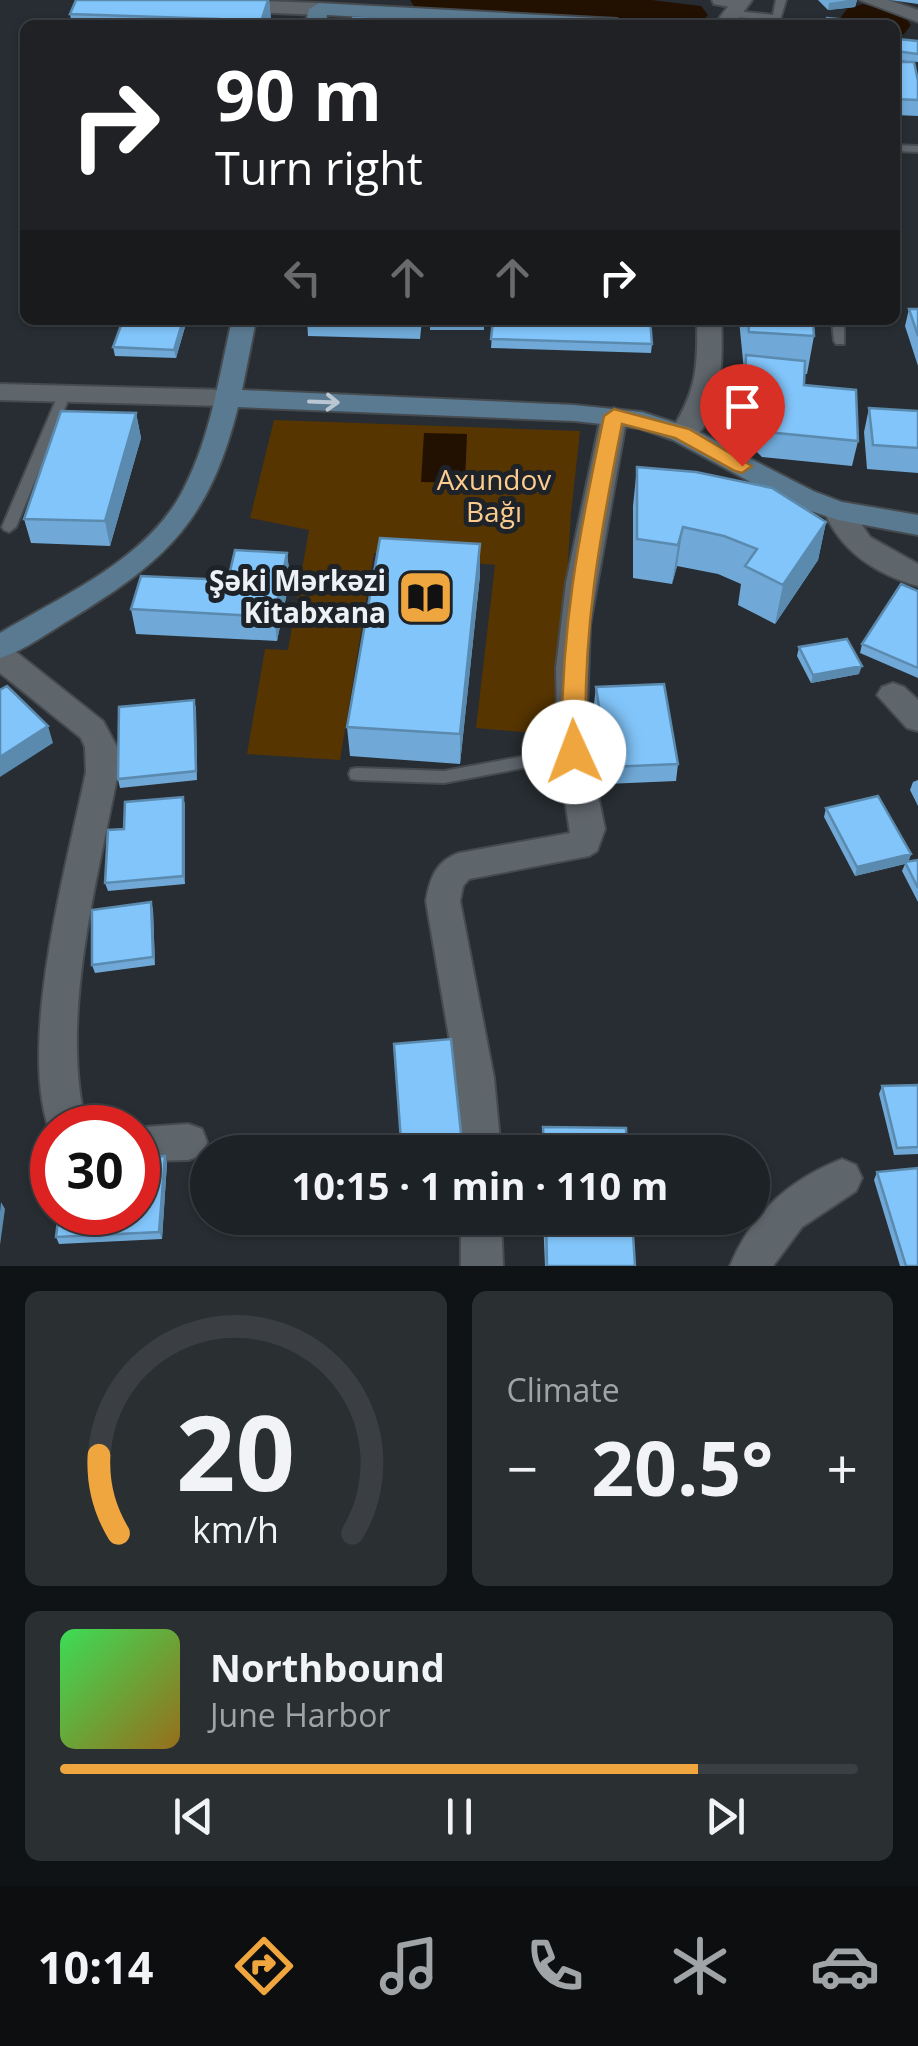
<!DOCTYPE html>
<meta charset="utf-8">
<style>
:root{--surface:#1d2226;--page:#2a2f32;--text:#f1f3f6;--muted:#a0a4a7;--line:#3b3f43;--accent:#f0a63f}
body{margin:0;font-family:"Open Sans",sans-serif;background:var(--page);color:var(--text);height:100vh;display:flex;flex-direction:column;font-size:38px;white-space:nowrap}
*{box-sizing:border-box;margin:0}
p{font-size:32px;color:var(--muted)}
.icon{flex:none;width:55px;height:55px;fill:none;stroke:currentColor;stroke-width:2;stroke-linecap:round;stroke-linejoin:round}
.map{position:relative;height:1266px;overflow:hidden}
.side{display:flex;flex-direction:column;gap:25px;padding:25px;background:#101315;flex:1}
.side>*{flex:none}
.banner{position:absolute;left:20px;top:20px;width:880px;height:305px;border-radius:15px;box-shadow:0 2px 8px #0004,0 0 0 2px var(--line);background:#202124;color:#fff;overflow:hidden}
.speed{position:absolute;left:30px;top:1105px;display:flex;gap:20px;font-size:50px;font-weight:700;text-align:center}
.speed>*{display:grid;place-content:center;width:130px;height:130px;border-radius:50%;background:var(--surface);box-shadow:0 2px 8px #0004,0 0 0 2px var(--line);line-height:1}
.speed .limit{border:15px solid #d22;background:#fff;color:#111}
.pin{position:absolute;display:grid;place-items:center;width:85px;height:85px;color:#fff;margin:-102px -42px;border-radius:50% 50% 50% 0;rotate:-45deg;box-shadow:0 0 10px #0007}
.pin .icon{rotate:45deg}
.me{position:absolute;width:110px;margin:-55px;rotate:358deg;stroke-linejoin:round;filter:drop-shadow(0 0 8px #0008)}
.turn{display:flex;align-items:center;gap:35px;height:210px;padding:0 30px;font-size:45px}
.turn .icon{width:130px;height:130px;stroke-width:2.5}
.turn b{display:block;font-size:70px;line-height:85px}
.lanes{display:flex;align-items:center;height:95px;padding:0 30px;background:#0003;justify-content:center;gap:50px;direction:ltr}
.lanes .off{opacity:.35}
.big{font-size:75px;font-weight:700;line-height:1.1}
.side .widget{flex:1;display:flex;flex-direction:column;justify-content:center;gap:15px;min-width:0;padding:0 35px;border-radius:15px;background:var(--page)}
.side .dial{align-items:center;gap:0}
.dial svg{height:260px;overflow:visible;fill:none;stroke:var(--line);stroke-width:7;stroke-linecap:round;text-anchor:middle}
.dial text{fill:var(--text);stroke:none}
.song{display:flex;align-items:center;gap:30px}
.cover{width:120px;height:120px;border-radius:15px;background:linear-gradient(135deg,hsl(130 70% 55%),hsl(40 70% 35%))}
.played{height:10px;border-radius:5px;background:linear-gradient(90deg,var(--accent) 80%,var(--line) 80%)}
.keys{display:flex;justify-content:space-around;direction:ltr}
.heat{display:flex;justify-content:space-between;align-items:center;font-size:55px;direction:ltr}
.side .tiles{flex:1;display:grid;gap:25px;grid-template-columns:1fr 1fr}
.widget:last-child{grid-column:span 2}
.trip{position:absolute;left:190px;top:1135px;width:580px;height:100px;border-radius:50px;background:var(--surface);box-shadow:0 2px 8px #0004,0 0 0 2px var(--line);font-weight:700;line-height:100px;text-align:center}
.tabs{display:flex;height:160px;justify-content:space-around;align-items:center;background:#0c0e0f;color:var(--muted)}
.tabs .icon{width:70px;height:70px}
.tabs .on{color:var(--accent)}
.tabs b{font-size:45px;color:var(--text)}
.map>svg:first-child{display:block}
.green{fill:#573500}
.water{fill:#221000}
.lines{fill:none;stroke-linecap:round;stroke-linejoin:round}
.river{fill:#221000;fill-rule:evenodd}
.service-casing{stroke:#454a4f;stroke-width:4}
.minor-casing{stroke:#454a4f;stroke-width:4}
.tertiary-casing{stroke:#454a4f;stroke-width:4}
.secondary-casing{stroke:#454a4f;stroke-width:4}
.service{fill:#5e656b;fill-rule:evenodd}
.minor{fill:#5e656b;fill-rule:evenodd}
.tertiary{fill:#5e656b;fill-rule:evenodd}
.secondary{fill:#5a7a91;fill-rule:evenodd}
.wall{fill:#70a9d7}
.shaded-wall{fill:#5b8aaf}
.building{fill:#82c5fa;stroke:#5b8aaf;stroke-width:2.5}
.oneway{stroke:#bac7d2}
.route{fill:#f0a63f;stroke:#9c6c29;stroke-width:2.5}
.labels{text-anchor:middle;stroke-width:10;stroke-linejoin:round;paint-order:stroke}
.park-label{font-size:28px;fill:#fccb90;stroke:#1d2328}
.poi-label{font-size:28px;font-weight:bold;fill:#edf1f5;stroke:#1d2328;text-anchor:end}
</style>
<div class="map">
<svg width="918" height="1266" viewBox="0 0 918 1266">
<rect width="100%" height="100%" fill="#272d32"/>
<path class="green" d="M274,420L580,431L571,514L557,735L476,728L495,565L374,553L340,760L247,754L265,649L288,650L309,530L250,518Z"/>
<path class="water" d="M424,433L467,434L465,483L421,482Z"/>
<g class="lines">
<path class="river" d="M410,0H651L701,6L708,15L698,25L431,13L416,9Z
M863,4L904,16L911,25L904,34L895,37V25H847L841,17L848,8Z"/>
<defs>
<path id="service" d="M776,0H786L780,20L734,17L729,14L734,11L773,15Z
M895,145L918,146V152L895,151Z
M832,320H844V344H836L834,341Z
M65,389L71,393L16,527L9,532L4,530L2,527L59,393Z
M574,747L580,749L582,753L580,757L444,783L357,780L351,779L349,774L351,769L357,768L444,771Z"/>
<path id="minor" d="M712,0H748L750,3L741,9L714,4Z
M860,0H888L918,10V22Z
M697,320H721C723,354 724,431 682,443L669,434C696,393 698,369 697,320Z
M614,408L627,416L590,625L587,711L591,762L605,829L597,851L589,856L469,879L463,886L460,901L494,1078L501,1152H462L456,1078L426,901C430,878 436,861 459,853L570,833L558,753L556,668L566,583L601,416Z
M838,502L848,504L870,537L918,564V586C876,574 841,552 824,511L828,504Z
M0,645L11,648L103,721L117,747L118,772C98,879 58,1021 87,1128H52V1137C15,1050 67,865 86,772L85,747L81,738L0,673Z
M893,683L904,687L918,700V731L907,728L877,695L882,687Z
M188,1124L202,1129L207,1142L202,1155L188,1160L138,1161V1128H130Z
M842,1159L856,1165L862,1178L856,1191L802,1227L773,1266H730C752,1213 789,1180 842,1159Z
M461,1218H501L503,1266H461Z"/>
<path id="tertiary" d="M229,0L319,3L329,9L319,15L232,11L222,5Z
M733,0H752L734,25H714Z
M0,384L226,390L239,398L226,406L0,400Z"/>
<path id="secondary" d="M319,3L617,19L627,25H509L327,15L325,25H305L309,9Z
M232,320H256L242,390L574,405L642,412L691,428L813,491L842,502L918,515V535L838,520L793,505L673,440L639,428L574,421L238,407C210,518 170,558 74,617C50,631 26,650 0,658V633C63,595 150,558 184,488C211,436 219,376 232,320Z"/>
</defs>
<use href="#service" class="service-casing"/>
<use href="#minor" class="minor-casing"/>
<use href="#tertiary" class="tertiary-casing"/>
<use href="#secondary" class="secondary-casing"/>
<use href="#service" class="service"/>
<use href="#minor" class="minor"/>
<use href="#tertiary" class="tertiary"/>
<use href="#secondary" class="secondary"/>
</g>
<path class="wall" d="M269,0L271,20L269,25H72L70,14Z
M818,0H857L855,7L828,10Z
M890,0H918V4Z
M895,32L898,39L918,41V62L895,60Z
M895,62L918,81V116L895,115Z
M909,309H918V366L905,326Z
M123,320H187L176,358L115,356L113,347Z
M307,320H422L420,339L308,336Z
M430,320H484V330H430Z
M493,320L652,344L651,353L491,348Z
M739,320H813L814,336L807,374H804V385L858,441L852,466L762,457L740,436L744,371Z
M869,408L918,411V473L867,469L864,432Z
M136,413L141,438L110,546L31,543L24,519Z
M637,467L826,522L818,560L775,624L738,605L741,584L718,574L677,566L672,584L633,578V506Z
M287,553L290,578L277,641L136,634L131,609L228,580Z
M480,575L460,764L350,756L347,727Z
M918,591V678L860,653L862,644Z
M799,647L859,674L811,683L797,656Z
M596,687L678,764L676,781L606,784L594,704Z
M194,700L196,709L197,780L120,788L118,779Z
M918,780V806L910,790L913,782Z
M183,797L185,805V884L108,891L105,883L124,829Z
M826,808L911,854L908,862L918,860V902L902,871L905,864L855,876L824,817Z
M151,902L153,910L155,965L95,973L92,965Z
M918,1085V1154L894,1155L879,1094L882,1086Z
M165,1156L167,1163L162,1239L59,1244L56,1237Z
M877,1172L918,1266H900L874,1180Z
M294,1218H380L295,1225Z
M543,1218H632L635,1266H545Z"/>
<path class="shaded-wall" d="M269,0L271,20L269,25H260Z
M848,0H857L855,7L828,10L829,3Z
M183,320H187L176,358L174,350Z
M136,413L141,438L110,546L105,521Z
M826,522L818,560L775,624L783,585Z
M683,527L677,566L672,584L678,545Z
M480,544V575L460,764V734Z
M287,553L290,578L277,641L274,617Z
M862,666L859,674L811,683L813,675Z
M194,700L196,709L197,780L196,771Z
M48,726L53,743L0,777V757Z
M183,797L185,805V884L183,876Z
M911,854L908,863L855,876L857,867Z
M151,902L153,910L155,965L153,957Z
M165,1156L167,1163L162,1239L159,1232Z
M1,1202L5,1209L0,1245V1212Z"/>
<path class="building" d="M76,0H268L260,25H216L218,19L70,14Z
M353,18L547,25H352Z
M827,18L869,22V25H826Z
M759,19L797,23L796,25H757Z
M895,32H898V39L918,41V54L895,51Z
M895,62H914L918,81V100L895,99Z
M909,309H918V336Z
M123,320H183L174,350L113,347Z
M356,320H420V322Z
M493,320H650L652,344L491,339Z
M748,320H813L814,336L749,332Z
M746,355L805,361L804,385L856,390L858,441L767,432L744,412Z
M869,408L918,411V448L873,445Z
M61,411L136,413L105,521L24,519Z
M637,467L696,472L772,488L826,522L783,585L745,566L757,549L724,536L683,527L678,545L637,539Z
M380,538L480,544L460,734L347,727Z
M235,550L287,553L274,617L131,609L141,576L228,580Z
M901,584L918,591V668L862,644Z
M847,639L862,666L813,675L799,647Z
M664,684L678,764L608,767L596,687Z
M7,686L48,726L0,757V690Z
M194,700L196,771L118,779L119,707Z
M878,796L911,854L857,867L826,808Z
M183,797V876L105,883L108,830L124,829L125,802Z
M918,860V888L905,862Z
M151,902L153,957L92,965V910Z
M451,1039L463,1152H292V1150L401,1141L394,1044Z
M918,1085V1147L897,1148L882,1086Z
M543,1127L626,1128L627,1152H544Z
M165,1156L159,1232L56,1237L59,1212H138V1157Z
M918,1168V1266H906L877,1172Z
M546,1218H632L635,1266H547Z"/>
<defs><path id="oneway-shaft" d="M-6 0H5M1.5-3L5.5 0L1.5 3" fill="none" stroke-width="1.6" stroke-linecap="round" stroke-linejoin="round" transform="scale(2.5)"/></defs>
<use class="oneway" href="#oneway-shaft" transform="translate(324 402) rotate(2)"/>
<path class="route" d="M614,409L689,429L752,466L742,473L735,471L675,438L622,424C599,540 582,633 586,752L582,759H565L562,752C560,630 579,534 604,416Z"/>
<defs>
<symbol id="library-square" viewBox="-11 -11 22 22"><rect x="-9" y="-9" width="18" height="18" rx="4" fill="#f0a63f" stroke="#1d2328"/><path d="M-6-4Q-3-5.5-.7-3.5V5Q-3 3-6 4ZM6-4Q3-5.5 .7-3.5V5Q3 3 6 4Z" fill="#111"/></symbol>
</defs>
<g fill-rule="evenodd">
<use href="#library-square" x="394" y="566" width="63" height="63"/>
</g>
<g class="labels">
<g class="park-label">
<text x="494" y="490">Axundov<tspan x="494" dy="32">Bağı</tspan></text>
</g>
<g class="poi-label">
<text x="386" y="591">Şəki Mərkəzi<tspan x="386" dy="32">Kitabxana</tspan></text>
</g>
</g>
</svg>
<div class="speed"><div class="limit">30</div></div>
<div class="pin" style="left:742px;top:466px;background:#d93025"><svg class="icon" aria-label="arrive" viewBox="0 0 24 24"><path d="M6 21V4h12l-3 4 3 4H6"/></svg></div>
<svg class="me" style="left:574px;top:752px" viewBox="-20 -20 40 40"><circle r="19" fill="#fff"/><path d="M0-13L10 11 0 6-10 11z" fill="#f0a63f"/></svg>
<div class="trip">10:15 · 1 min · 110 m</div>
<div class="banner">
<div class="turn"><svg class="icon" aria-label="right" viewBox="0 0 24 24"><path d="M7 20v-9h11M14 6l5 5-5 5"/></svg><div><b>90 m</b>Turn right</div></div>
<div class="lanes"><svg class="icon off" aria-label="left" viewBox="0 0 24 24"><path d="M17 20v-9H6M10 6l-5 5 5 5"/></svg><svg class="icon off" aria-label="ahead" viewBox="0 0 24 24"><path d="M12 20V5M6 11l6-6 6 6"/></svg><svg class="icon off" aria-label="ahead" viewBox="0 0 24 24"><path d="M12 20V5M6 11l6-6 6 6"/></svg><svg class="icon" aria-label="right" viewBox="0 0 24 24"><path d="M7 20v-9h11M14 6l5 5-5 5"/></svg></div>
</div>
</div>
<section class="side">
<div class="tiles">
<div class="widget dial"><svg viewBox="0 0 100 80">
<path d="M14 69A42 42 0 1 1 86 69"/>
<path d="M14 69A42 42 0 0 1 8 45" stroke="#f0a63f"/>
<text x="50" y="56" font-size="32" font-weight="700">20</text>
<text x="50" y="72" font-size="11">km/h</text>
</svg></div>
<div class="widget"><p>Climate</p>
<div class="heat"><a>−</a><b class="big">20.5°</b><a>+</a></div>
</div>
<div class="widget">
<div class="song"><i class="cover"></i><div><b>Northbound</b><p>June Harbor</p></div></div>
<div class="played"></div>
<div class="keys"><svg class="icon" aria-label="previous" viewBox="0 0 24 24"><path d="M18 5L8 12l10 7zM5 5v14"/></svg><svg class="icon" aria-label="pause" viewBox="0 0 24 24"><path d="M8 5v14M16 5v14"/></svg><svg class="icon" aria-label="next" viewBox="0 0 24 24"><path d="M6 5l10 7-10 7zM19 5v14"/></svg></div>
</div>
</div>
</section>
<nav class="tabs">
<b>10:14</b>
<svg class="icon on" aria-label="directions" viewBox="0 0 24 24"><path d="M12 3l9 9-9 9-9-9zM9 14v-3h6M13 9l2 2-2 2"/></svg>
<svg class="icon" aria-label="music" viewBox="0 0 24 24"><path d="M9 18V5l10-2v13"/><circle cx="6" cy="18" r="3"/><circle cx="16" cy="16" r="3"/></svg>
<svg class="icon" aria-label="phone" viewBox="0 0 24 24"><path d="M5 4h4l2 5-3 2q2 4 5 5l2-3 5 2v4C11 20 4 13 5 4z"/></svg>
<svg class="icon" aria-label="climate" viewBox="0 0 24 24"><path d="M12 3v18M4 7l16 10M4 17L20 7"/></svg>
<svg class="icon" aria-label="car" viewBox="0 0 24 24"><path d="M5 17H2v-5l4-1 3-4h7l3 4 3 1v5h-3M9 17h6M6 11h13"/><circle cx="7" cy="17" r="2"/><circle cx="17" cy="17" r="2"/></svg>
</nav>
